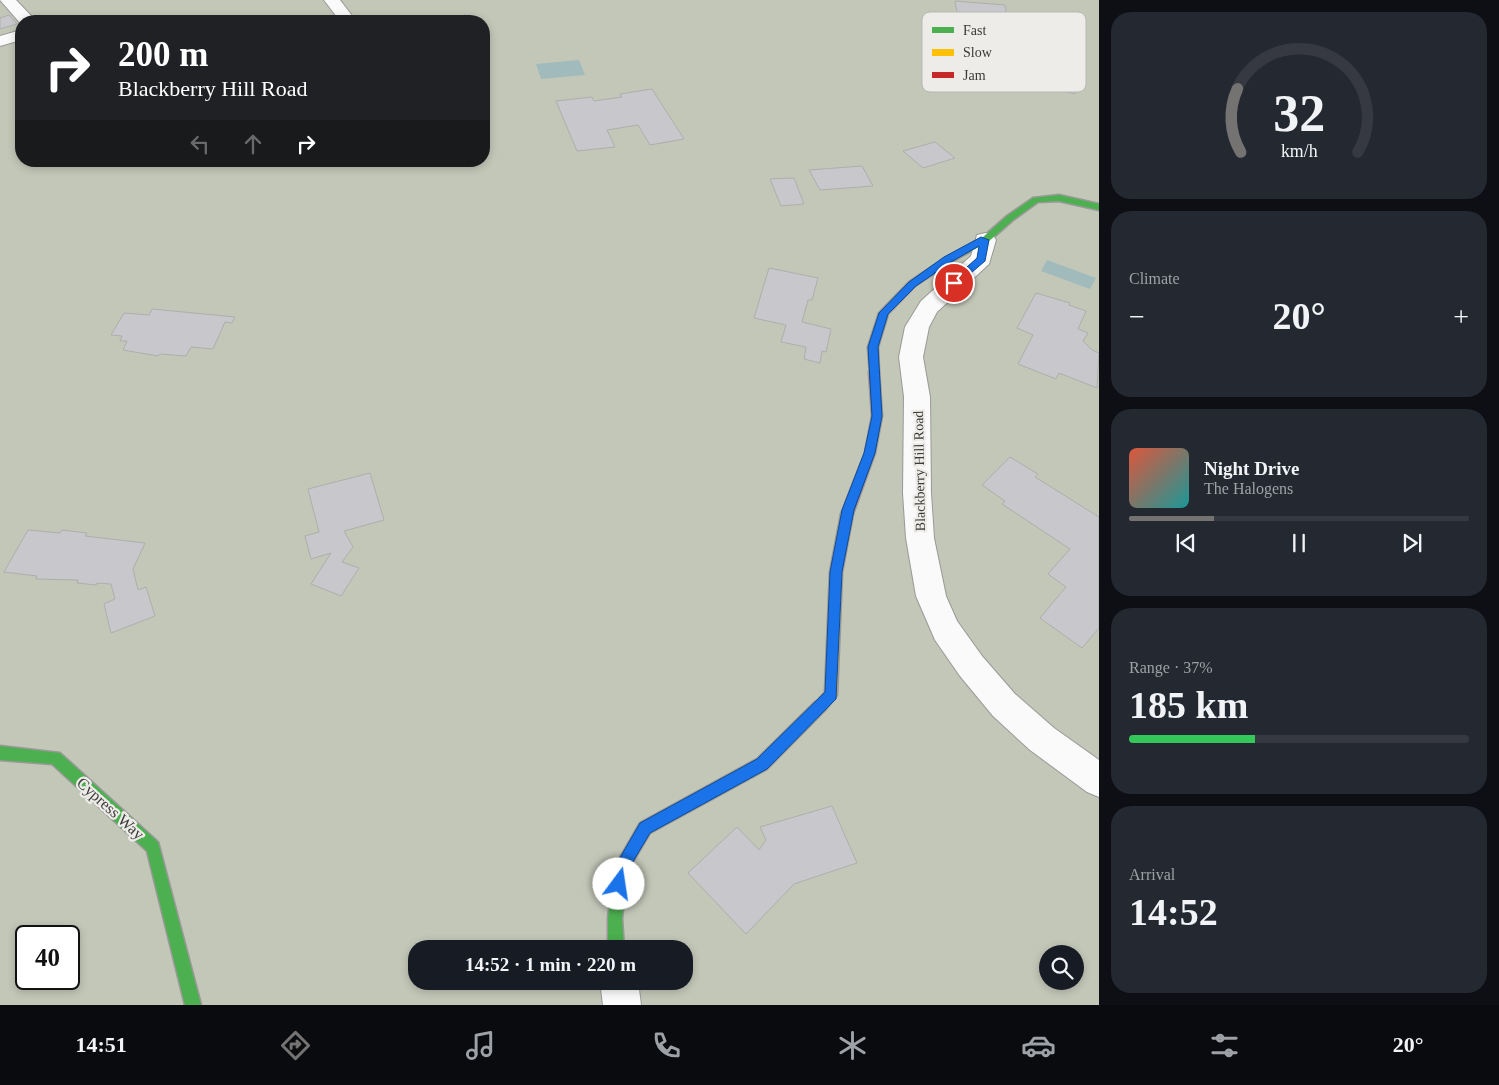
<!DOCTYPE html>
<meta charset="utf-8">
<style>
:root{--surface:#171b24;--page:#242831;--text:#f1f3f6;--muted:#9ea1a6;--line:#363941;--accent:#747372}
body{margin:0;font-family:Georgia,serif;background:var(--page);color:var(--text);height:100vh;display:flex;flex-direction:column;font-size:19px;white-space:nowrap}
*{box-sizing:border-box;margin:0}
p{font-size:16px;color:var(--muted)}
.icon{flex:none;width:28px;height:28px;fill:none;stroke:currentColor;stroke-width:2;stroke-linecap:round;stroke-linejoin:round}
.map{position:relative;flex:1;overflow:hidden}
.drawer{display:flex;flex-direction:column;gap:12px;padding:12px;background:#0d0f14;width:400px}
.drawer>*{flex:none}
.hud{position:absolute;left:15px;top:15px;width:475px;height:152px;border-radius:20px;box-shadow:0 2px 8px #0003;background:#202124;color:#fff;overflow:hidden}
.fabs{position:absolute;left:1039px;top:945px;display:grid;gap:10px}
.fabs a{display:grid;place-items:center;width:45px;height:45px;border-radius:50%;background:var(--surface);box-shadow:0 2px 8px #0003;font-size:25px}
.speed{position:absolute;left:15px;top:925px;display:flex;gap:10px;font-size:25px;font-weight:700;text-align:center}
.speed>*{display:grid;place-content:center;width:65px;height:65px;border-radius:50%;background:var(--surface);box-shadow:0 2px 8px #0003;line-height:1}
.speed .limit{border:2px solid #111;border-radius:8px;background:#fff;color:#111}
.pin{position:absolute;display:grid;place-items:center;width:42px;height:42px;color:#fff;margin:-21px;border:2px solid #fff;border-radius:50%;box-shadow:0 1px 5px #0007}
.me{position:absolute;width:55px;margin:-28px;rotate:14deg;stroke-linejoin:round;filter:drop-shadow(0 0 4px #0008)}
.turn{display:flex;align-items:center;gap:18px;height:105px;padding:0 20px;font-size:22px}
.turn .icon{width:65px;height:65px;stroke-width:2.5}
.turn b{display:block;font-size:35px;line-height:42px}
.lanes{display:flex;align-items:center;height:48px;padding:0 20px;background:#0003;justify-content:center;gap:25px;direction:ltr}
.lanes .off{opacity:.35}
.big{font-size:38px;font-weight:700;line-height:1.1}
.drawer .widget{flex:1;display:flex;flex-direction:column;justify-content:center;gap:8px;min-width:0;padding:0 18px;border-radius:20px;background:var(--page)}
.drawer .dial{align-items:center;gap:0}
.dial svg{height:130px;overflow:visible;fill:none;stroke:var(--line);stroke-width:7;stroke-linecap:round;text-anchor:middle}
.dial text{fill:var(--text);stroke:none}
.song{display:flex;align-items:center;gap:15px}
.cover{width:60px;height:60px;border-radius:8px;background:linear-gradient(135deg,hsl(10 70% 55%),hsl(180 70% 35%))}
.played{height:5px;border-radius:2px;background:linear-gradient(90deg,var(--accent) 25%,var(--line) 25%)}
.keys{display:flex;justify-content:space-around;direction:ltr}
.heat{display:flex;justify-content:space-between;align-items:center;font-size:28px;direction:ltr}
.charge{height:8px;border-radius:4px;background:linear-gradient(90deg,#34c759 37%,var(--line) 0)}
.trip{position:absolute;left:408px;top:940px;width:285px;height:50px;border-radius:20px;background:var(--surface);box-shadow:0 2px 8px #0003;font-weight:700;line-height:50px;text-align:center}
.tab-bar{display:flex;height:80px;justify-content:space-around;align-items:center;background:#090b0e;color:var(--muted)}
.tab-bar .icon{width:35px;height:35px}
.tab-bar .current{color:var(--accent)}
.tab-bar b{font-size:22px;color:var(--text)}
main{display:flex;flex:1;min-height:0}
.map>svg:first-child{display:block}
.green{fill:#c2c7b8;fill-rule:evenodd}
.water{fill:#a1bbbd}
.building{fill:#c8c8cc;stroke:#aeaead}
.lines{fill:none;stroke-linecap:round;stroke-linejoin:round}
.street-casing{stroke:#9a9997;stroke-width:2}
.fast-casing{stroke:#9a9997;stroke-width:3}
.slow-casing{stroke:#9a9997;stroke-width:3}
.jam-casing{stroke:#9a9997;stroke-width:3}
.street{fill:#fafafa;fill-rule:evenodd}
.fast{fill:#4caf50;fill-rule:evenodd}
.slow{fill:#ffc107;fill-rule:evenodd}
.jam{fill:#c62828;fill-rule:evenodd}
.route{fill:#1a73e8;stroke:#114b97}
.labels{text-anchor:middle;stroke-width:4.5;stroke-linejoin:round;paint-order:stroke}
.street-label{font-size:14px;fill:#3b3a39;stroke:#edece8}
.near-street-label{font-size:16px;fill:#3b3a39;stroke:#edece8}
.key{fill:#edece8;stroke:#b8b7b4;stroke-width:1}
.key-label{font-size:14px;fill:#3b3a39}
</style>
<main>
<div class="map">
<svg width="1099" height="1005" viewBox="0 0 1099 1005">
<rect width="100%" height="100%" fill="#dfdedc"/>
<path class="green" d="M0,0H1099V1005H0ZM21,21H484V161H21ZM26,936H69V979H26ZM416,949H684V981H416ZM1048,954H1075V981H1048Z"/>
<path class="water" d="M579,60L585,75L541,79L536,64Z
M1047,260L1096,278L1090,289L1041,271Z"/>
<path class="building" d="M955,1L1005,5L1007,17L957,12Z
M9,15L17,24L0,29V18Z
M466,15L472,21H441Z
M1002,59L1051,74L1049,78L1078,86L1075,94L1010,77L1024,82L1020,91L1003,87L1007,78L994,74Z
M652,89L684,139L650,145L638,125L607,130L615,147L577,151L556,101L592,97L594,101L622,97L620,94Z
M935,142L955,158L923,168L903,151Z
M862,166L873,186L820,190L809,170Z
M794,178L804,204L781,206L770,179Z
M769,268L818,278L812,300H808L802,322L831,329L826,352L822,351L820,363L804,359L806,347L781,342L786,325L754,318Z
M1036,293L1070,303L1069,305L1086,311L1078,329L1088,333L1083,341L1092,350L1099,353L1097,388L1059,373L1056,379L1018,364L1033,335L1017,328Z
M152,309L235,317L232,323L225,322L213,349L191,347L186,356L160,354L158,356L123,350L127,341H120L122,336L111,335L124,313L149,315Z
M1010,457L1038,474L1035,477L1099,517V628L1082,648L1040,618L1066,587L1048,574L1070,549L1002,504L1005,501L982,485Z
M370,473L384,520L344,531L353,547L342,562L359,568L341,596L311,584L331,553L311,559L305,536L319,532L308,489Z
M28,530L60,533L62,530L87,533L85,536L145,543L133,569L138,590L146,587L155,616L111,633L104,604L115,599L111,584L97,583L96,585L77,583L78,580L36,579L37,576L4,572Z
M832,806L857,863L794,884L746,934L688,873L737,827L759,850L766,840L760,827Z"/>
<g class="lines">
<defs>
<path id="street" d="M0,0H16L36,21H21V24Z
M324,0H340L356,21H340Z
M21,30V40L0,46V36Z
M985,233L993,235L996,240L989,264L937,312L929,327L923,357L930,397L931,493L934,538L946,596L957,621L982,656L1015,694L1054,728L1099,760V797L1087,792L1030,750L993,716L960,676L935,640L916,596L906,538L903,493L904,397L899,357L905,327L921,301L971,256L977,235Z
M600,981H638L641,1005H603Z"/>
<path id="fast" d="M1059,195L1099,204V210L1059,201L1038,202L1013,220L988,242L951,262L915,286L888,314L878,347L879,372L878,375H870L868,347L879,313L909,282L945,258L982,238L1007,216L1033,198Z
M820,700L825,702L827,706L825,710L767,769L650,833L628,870L622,918L624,949H608V918L614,868L640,823L757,759L815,702Z
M0,746L60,753L158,842L201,1005H185L147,851L52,764L0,760Z"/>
<path id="slow" d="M847,509L851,511L853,514L842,572L837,695L825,710L820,712L815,710L813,706L825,692L830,572L841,514L843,511Z"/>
<path id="jam" d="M874,368L879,372L882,416L875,453L853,514L851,517H843L841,514L865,453L872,416L869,372Z"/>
</defs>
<use href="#street" class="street-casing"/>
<use href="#fast" class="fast-casing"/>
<use href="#slow" class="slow-casing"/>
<use href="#jam" class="jam-casing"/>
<use href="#street" class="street"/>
<use href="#fast" class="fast"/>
<use href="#slow" class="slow"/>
<use href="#jam" class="jam"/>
</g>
<path class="route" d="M981,237L989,240L985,261L957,285H950L949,283L977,258L979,246L951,262L916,286L888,314L878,347L882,416L875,453L854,510L842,572L836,699L767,769L650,833L628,870L624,890L619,892L614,890L612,884L614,868L640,823L757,759L825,692L830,572L842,510L864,453L872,416L868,347L879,313L909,282L944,257Z"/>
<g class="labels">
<g class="street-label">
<text transform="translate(919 471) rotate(-91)" y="5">Blackberry Hill Road</text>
</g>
<g class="near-street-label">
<text transform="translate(111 808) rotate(42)" y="6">Cypress Way</text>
</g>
</g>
<rect x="922" y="12" width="164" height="80" rx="8" class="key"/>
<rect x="932" y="27" width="22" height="6" fill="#4caf50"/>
<rect x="932" y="49" width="22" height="7" fill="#ffc107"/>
<rect x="932" y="72" width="22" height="6" fill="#c62828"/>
<g class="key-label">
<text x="963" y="35">Fast</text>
<text x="963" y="57">Slow</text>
<text x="963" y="80">Jam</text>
</g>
</svg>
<div class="fabs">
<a><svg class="icon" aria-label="search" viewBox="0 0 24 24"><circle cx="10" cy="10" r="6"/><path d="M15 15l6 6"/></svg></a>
</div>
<div class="speed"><div class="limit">40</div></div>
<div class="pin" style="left:954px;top:283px;background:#d93025"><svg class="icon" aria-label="arrive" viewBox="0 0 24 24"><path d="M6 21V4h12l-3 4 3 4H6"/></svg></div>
<svg class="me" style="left:619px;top:884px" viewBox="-20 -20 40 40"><circle r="19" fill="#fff"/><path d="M0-13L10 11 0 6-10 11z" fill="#1a73e8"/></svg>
<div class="trip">14:52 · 1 min · 220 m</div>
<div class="hud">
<div class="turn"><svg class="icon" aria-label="right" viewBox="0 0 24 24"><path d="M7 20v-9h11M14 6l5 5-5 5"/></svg><div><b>200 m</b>Blackberry Hill Road</div></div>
<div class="lanes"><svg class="icon off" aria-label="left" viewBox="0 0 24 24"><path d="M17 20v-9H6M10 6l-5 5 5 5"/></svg><svg class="icon off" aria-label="ahead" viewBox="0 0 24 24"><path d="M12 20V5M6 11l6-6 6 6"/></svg><svg class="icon" aria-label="right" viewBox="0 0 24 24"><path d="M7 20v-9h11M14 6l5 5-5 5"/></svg></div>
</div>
</div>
<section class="drawer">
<div class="widget dial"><svg viewBox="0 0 100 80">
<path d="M14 69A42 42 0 1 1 86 69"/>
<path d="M14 69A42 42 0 0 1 12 30" stroke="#747372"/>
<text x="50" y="56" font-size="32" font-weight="700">32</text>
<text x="50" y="72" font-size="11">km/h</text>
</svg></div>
<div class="widget"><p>Climate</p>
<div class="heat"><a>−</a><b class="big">20°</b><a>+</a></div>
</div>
<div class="widget">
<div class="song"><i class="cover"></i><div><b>Night Drive</b><p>The Halogens</p></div></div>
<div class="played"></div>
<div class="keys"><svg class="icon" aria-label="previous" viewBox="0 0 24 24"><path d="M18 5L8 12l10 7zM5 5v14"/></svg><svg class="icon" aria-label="pause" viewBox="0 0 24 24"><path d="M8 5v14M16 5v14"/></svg><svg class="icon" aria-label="next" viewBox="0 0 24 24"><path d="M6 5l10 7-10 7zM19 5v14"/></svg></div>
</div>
<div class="widget"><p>Range · 37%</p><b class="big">185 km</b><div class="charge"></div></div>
<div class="widget"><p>Arrival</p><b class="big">14:52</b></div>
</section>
</main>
<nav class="tab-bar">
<b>14:51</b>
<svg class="icon current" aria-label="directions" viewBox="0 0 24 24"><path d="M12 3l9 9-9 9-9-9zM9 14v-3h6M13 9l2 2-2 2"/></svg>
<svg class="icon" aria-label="music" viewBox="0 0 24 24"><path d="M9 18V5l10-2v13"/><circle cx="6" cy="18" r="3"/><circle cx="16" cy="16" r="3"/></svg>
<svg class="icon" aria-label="phone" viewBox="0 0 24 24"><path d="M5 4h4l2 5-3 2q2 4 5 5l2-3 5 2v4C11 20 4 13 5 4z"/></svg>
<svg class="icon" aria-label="climate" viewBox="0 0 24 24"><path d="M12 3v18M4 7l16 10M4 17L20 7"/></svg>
<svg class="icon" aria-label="car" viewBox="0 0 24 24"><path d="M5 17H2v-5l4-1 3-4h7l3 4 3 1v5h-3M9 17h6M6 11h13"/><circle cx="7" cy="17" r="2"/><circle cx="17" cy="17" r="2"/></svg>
<svg class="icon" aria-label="filters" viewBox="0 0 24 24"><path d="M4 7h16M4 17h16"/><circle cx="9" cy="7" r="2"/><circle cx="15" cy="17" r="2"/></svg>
<b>20°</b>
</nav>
